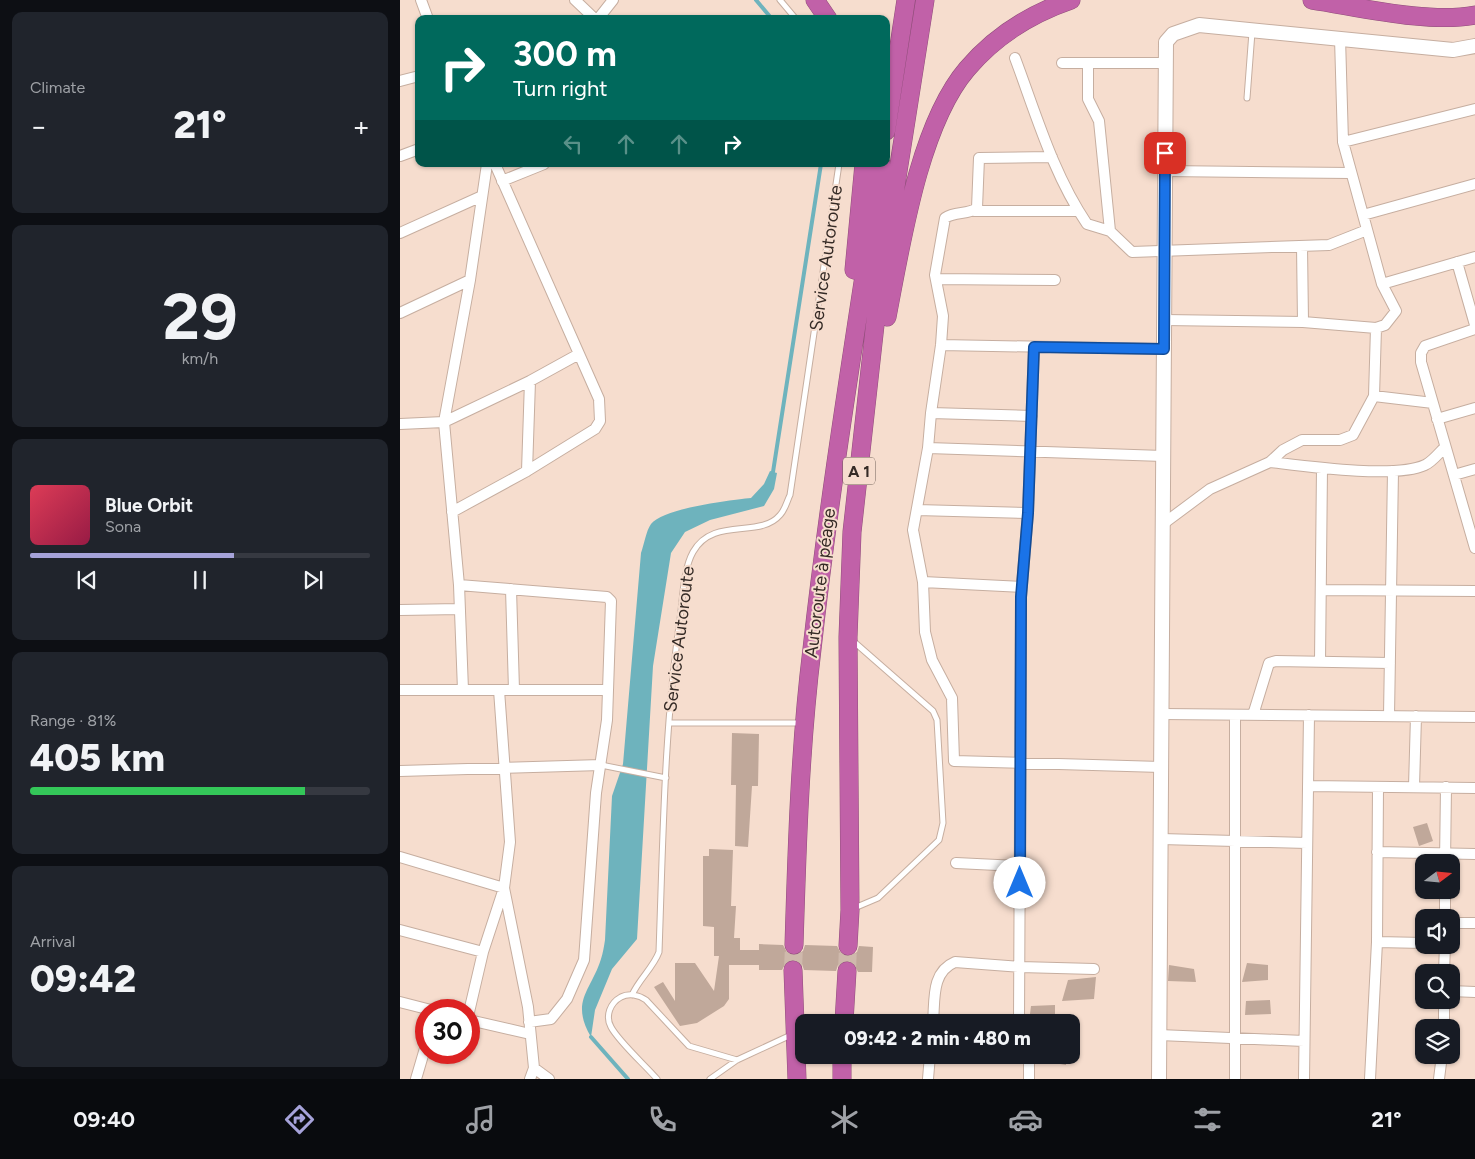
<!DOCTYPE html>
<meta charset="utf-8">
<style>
:root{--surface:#171b24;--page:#20242c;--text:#f1f3f6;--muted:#9ea1a6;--line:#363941;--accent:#a6a3da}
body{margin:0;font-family:Figtree,sans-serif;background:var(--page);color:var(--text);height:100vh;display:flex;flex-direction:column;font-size:19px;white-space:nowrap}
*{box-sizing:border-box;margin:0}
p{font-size:16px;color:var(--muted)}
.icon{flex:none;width:28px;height:28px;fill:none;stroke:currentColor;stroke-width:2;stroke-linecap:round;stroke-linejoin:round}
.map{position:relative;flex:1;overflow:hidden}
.side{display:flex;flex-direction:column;gap:12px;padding:12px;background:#0d0f14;width:400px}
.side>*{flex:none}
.guide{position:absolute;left:15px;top:15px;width:475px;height:152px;border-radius:10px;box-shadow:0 1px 4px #0004;background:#00695c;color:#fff;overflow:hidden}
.needle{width:32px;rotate:74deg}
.tools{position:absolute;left:1015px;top:854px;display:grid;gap:10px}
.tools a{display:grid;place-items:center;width:45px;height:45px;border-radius:10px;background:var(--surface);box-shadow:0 1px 4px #0004;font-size:25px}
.speed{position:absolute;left:15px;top:999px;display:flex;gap:10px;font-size:25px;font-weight:700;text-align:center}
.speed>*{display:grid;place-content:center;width:65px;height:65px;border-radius:50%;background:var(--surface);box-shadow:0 1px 4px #0004;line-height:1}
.speed .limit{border:8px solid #d22;background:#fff;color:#111}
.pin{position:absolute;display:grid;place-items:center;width:42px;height:42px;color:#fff;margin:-21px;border-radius:10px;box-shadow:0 2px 8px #0006}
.me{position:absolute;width:55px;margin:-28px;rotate:0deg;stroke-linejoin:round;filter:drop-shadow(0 0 4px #0008)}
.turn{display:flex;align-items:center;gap:18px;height:105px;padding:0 15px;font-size:22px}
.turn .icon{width:65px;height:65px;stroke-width:2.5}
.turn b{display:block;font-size:35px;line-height:42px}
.lanes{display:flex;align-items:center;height:48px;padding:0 15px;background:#0003;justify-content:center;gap:25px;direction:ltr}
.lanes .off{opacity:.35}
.big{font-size:38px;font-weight:800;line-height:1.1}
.side .widget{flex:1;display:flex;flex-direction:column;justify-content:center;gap:8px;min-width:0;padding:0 18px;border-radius:10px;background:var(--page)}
.side .dial{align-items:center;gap:0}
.dial b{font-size:65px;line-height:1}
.song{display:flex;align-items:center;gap:15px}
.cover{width:60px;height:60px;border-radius:8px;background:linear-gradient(135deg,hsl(350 70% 55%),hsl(340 70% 35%))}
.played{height:5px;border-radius:2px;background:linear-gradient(90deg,var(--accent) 60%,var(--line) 60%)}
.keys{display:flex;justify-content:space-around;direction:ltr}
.heat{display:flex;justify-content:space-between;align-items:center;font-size:28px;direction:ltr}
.charge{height:8px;border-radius:4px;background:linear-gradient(90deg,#34c759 81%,var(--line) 0)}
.trip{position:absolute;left:395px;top:1014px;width:285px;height:50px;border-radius:10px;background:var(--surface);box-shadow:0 1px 4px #0004;font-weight:800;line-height:50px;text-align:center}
.menu{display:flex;height:80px;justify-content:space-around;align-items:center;background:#090b0e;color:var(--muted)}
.menu .icon{width:35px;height:35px}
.menu .current{color:var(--accent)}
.menu b{font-size:22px;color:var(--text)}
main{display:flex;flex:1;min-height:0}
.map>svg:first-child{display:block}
.water{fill:#6eb3bd}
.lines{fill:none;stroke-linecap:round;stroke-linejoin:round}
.stream{stroke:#6eb3bd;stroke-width:4}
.building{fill:#c0a89a}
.highway-tunnel{stroke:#cfb9ac;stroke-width:18;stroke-dasharray:18 9;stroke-linecap:butt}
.lane-casing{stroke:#c6aea0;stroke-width:7}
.street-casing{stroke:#c6aea0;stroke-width:12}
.secondary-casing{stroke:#c6aea0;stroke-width:16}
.highway-casing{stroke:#904e7a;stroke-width:19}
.lane{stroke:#fff;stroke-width:5}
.street{stroke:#fff;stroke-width:10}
.secondary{stroke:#fff;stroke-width:14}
.highway{stroke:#c161a8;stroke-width:18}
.route-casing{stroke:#114b97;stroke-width:12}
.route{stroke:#1a73e8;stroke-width:9}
.labels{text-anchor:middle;stroke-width:4;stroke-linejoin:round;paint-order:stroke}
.shield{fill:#f6ddce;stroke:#6f6058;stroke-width:1}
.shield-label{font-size:16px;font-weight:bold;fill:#352b26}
.street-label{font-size:18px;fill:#352b26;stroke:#f6ddce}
</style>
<main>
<section class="side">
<div class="widget"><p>Climate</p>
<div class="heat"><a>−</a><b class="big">21°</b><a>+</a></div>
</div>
<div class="widget dial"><b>29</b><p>km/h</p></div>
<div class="widget">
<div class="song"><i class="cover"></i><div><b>Blue Orbit</b><p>Sona</p></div></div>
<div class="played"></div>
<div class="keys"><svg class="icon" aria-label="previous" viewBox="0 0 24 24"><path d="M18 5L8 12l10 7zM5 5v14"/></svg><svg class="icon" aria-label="pause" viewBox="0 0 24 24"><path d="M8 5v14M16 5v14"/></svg><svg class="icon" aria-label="next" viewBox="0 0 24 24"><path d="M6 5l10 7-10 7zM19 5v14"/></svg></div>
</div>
<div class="widget"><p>Range · 81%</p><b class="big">405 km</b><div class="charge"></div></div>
<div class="widget"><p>Arrival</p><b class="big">09:42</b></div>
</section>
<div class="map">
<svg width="1075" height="1079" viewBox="0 0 1075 1079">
<rect width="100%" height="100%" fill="#f6ddce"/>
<path class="water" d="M370,471L377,473L374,489L364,506L310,520L285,532L271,553L253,666L237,939L212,969L195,1010L191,1037C170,1001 191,991 201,959C203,953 204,946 205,940L212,796L223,764L241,553C244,545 246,531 251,524C264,508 331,500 351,498L364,484Z"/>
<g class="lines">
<path class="stream" d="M356,0L372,19
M373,472L421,164
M191,1037L228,1079"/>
</g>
<path class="building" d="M332,733L359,734L358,786H352L348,847L335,846L336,785H331Z
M1027,823L1033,841L1019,846L1013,827Z
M309,849L333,850L331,906H336L334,938H340V950H359V944L383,945L388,954L394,956L403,951L405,945L437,946L442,955L448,957L457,952L459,946L473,947L472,972H458L453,962L447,960L438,965L436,971L404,970L402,964L393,959L387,961L382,970H359V965H329V999L324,1006L297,1023L280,1026L254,987L263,982L275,1001V963H295L314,991L319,956H314V927L303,926V856H309Z
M847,963L868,965V980L842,982Z
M769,965L794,969L796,982L768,981Z
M696,977L694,999L662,1001L668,980Z
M870,1000L871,1014L845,1015L846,1001Z
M655,1005V1022H629L631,1006Z
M637,1055H666V1065L637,1060Z"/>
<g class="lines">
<path class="highway-tunnel" d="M393,970L394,945
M447,971L448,946"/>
<defs>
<path id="lane" d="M380,0L396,19
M847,98L852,32
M269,723H402
M201,765L266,778
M452,909L478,898L539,840L543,823L537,720L533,711L453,641
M232,995C239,979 253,968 259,952C263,841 264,729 280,619C283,598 283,570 293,552C313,516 360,539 380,515C385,510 387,501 390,495L439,164
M257,1079C245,1065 219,1042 211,1027C205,1016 210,1003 221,997C229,993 239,995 246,1000L289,1046L337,1060
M310,1079L337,1060L391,1035"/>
<path id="street" d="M21,0L28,19
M175,0L195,19
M198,19L213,0
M615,58C636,114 653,174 687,224L710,231
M662,63H766
M688,63V99L699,121L710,231L732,252L929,245L967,230
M0,81L19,76
M943,142L1075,109
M0,156L19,149
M652,157L579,158L577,208C568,215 555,211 545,218L535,275L543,316L541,345L531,413L528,448L513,530L523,582L525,632L532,660L552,698L554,761L761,767
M765,171L951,173
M102,181L144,164
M574,211H678
M963,215L1075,184
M0,233L82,196
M902,246L903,322
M1057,262L1075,325
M536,279L655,280
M982,284L1075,257
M0,313L70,280
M764,320L903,322L976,328L985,325L996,311L982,284L943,142L940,38
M1075,329L1025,346L1021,353V362L1075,548
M541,345L764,349
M974,396L1033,403
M531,413L632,416
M1037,419L1075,408
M0,424L44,422L130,381L179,354
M528,448L763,456
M870,462C904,466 995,479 1025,465C1032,462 1039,453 1045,447
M127,471L130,381
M1054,475L1075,469
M517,510L628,513
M52,512L127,471L195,429L200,421L199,399L95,164
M763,524L810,489L870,462L883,450L902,440H940L953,435L974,396L976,328
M523,582L622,587
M59,585L207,597L211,601L207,720L196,793L184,960L167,999L151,1019L129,1022
M111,589L114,690
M922,590L1075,591
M0,610L60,609
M920,662L922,468
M0,690H207
M63,690L59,585L44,422L70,280L87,164
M99,690L110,842L104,888L128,1007L134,1068L149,1079
M762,714L1075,717
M853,715L869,663L876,661L990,663
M989,716L993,471
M0,771L201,765
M908,786L1075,788
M1014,787L1016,716
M761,839L907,843
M977,852L1075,854
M0,857L104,888L83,952L0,930
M1045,862L1046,787
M556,863L620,866
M1045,918V890
M1051,923H1075
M977,942L1024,943
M1044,972L1045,945
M1051,991L1075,992
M0,1002L31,1010
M69,1012L83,952
M69,1020L130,1034
M533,1022C535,1000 531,972 555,962L620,967L694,969
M619,1022L621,597L628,513L634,347
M1044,1028V1000
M759,1035L904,1041
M16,1079L26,1045
M130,1079L134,1068
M528,1079L530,1055
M629,1079V1055
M835,1079V715
M904,1079L909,715
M970,1079L977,942L978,787
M1039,1079L1042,1055"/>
<path id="secondary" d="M759,1079L766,42L773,34L799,25L1053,50L1075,46"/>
<path id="highway" d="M415,0L428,19
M912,0C959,7 1029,24 1075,15
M486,131L506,0
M454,270L464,164
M487,317C501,245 519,125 567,69C595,36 630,14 671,0
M394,945C397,846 400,747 412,649C430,487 457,325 481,164
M448,946L450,910L448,637L452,532L478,298L525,0
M393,970L397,1079
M444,1022L447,971
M442,1079V1055"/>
</defs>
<use href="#lane" class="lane-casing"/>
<use href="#street" class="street-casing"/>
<use href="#secondary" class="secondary-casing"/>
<use href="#highway" class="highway-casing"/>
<use href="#lane" class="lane"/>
<use href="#street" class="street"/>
<use href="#secondary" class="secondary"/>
<use href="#highway" class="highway"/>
</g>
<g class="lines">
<defs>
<path id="route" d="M620,883L621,597L628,513L634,347L764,349L765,153"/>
</defs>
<use href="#route" class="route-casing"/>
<use href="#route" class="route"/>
</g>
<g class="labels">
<rect class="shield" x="443" y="457.5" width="32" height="27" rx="4"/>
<g class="shield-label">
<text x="459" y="477">A 1</text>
</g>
<g class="street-label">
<text transform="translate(426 258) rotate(-82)" y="6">Service Autoroute</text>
<text transform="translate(420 583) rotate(-83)" y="6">Autoroute à péage</text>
<text transform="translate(279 639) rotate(-83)" y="6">Service Autoroute</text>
</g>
</g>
</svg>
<div class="tools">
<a><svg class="needle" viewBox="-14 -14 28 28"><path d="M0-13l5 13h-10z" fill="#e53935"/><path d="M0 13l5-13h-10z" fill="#9ea1a6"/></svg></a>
<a><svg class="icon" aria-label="sound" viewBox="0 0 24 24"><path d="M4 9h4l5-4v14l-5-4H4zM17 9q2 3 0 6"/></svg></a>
<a><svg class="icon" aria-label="search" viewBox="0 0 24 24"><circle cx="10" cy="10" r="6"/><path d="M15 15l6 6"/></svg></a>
<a><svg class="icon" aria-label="layers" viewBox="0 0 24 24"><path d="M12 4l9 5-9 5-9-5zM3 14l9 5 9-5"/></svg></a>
</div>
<div class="speed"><div class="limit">30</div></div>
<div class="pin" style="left:765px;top:153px;background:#d93025"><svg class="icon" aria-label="arrive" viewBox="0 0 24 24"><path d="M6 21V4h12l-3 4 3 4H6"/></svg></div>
<svg class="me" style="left:620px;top:883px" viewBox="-20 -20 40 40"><circle r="19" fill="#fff"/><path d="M0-13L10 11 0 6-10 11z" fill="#1a73e8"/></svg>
<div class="trip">09:42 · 2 min · 480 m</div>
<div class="guide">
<div class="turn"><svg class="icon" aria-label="right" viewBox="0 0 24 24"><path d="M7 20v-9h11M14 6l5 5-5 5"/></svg><div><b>300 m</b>Turn right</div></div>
<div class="lanes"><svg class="icon off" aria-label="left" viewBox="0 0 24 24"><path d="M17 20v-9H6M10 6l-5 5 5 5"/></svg><svg class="icon off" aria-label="ahead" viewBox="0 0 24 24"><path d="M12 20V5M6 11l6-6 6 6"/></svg><svg class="icon off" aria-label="ahead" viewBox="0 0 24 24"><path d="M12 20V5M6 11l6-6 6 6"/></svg><svg class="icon" aria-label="right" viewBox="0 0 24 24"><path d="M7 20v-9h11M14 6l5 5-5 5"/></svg></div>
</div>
</div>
</main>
<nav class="menu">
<b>09:40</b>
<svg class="icon current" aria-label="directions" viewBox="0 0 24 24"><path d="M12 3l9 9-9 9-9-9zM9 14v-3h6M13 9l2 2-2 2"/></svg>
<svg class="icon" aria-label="music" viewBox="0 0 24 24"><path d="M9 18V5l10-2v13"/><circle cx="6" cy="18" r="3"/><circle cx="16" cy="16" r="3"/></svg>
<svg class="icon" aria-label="phone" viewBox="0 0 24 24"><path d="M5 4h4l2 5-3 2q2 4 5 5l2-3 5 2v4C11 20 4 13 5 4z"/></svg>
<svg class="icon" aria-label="climate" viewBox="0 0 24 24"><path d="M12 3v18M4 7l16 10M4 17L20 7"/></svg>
<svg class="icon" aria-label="car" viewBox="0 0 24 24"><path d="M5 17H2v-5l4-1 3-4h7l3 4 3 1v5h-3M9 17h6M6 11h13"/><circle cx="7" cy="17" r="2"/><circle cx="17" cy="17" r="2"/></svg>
<svg class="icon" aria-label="filters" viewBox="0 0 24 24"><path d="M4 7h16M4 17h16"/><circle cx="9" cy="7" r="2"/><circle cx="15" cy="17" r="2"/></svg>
<b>21°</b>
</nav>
